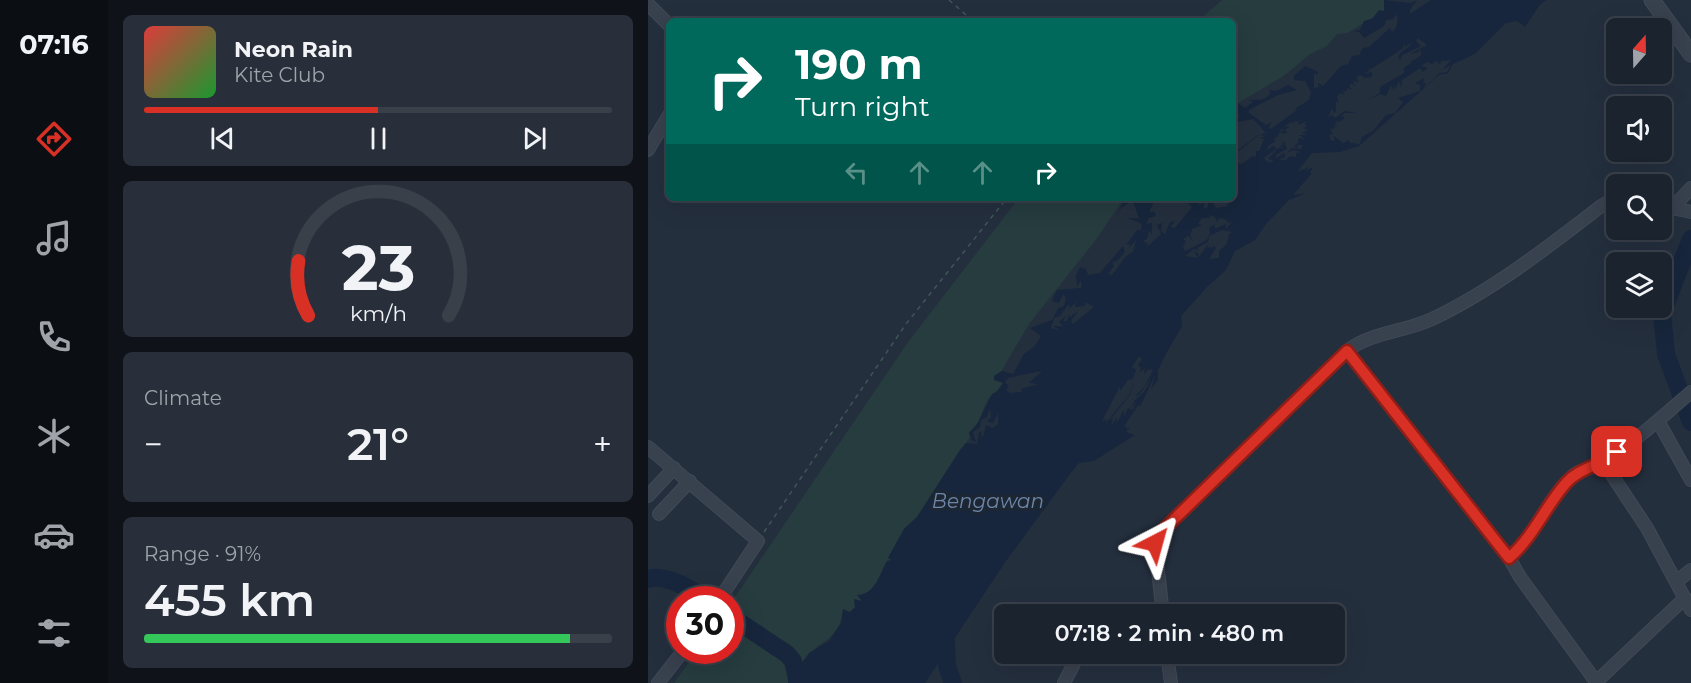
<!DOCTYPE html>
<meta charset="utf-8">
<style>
:root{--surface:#1b232e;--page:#282f3a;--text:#f1f3f6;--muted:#a0a4aa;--line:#39404a;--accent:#d93025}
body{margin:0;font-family:Montserrat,sans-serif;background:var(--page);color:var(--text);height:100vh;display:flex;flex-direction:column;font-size:22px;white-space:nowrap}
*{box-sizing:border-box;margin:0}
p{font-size:20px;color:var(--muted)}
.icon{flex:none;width:33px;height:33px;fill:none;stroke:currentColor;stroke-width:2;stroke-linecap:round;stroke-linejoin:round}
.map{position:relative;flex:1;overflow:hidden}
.side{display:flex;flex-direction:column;gap:15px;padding:15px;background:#0f1319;width:540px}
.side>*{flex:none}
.hud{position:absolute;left:18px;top:18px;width:570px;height:183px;border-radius:9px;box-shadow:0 6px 24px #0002,0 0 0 2px var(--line);background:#00695c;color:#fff;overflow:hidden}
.needle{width:39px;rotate:20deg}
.tools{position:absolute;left:958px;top:18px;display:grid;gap:12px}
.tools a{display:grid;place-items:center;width:66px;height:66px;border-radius:9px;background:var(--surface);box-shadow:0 6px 24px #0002,0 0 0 2px var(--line);font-size:30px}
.speed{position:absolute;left:18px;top:586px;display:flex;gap:12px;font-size:30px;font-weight:700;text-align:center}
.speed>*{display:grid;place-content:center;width:78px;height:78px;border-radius:50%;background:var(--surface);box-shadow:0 6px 24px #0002,0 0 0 2px var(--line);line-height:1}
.speed .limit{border:9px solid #d22;background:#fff;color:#111}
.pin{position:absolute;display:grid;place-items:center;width:51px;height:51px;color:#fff;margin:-26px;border-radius:12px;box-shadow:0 3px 9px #0006}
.me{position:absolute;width:66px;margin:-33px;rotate:39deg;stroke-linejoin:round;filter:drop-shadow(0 0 4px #0008)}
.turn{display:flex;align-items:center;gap:21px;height:126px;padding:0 30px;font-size:27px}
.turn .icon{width:78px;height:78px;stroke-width:2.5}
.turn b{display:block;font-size:42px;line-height:51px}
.lanes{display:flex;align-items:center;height:57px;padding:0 30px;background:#0003;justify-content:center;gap:30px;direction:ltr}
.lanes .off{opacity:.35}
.big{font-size:45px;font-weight:600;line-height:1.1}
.side .tile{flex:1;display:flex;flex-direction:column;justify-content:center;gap:9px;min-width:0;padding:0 21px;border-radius:9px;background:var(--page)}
.side .dial{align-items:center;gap:0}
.dial svg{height:156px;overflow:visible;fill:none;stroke:var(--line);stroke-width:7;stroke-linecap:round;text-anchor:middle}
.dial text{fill:var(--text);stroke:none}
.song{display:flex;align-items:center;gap:18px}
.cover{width:72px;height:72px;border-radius:9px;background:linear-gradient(135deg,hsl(0 70% 55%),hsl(130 70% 35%))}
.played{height:6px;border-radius:3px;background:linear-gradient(90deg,var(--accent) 50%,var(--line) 50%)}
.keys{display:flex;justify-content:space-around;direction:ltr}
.heat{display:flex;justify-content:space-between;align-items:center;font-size:33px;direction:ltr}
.charge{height:9px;border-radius:4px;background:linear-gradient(90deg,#34c759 91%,var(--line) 0)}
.trip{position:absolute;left:346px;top:604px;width:351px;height:60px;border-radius:9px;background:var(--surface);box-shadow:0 6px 24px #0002,0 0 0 2px var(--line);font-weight:600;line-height:60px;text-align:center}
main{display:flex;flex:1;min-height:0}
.tabs{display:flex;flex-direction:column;width:108px;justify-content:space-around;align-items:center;background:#0b0e12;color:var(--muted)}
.tabs .icon{width:42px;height:42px}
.tabs .selected{color:var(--accent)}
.tabs b{font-size:27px;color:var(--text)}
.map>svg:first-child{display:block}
.green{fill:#263c3f}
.water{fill:#17263c;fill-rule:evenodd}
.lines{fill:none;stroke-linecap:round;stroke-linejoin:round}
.river{stroke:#17263c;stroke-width:18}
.minor-casing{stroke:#414a57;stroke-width:14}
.tertiary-casing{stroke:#414a57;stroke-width:17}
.path{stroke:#3f5557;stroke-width:1.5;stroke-dasharray:4.5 4.5;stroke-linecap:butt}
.minor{stroke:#38414e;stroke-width:12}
.tertiary{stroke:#38414e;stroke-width:15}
.route-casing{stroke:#8d1f18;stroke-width:15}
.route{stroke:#d93025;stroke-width:10}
.labels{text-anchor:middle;stroke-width:6;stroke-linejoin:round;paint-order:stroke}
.water-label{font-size:20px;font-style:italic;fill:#6d86a8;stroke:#1d2633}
</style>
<main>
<nav class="tabs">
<b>07:16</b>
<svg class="icon selected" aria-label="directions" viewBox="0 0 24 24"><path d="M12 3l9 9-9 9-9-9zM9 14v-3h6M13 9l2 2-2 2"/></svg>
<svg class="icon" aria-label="music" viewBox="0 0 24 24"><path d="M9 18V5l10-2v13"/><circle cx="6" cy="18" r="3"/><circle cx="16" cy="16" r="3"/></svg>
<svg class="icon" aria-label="phone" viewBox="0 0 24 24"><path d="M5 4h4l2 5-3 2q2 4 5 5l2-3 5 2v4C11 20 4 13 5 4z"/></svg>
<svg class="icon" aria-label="climate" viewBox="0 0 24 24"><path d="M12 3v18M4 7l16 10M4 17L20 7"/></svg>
<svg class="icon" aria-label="car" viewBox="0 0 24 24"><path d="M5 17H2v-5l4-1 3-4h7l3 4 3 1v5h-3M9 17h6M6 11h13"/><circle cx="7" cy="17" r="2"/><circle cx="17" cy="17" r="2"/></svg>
<svg class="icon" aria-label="filters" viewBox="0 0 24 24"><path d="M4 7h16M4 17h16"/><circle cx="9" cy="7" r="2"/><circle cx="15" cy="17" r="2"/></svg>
</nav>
<section class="side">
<div class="tile">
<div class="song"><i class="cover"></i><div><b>Neon Rain</b><p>Kite Club</p></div></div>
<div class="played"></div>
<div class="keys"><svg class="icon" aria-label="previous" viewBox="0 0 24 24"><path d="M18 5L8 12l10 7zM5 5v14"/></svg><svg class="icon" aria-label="pause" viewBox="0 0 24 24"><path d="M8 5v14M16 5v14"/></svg><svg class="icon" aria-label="next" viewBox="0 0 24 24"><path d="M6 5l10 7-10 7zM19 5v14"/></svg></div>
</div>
<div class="tile dial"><svg viewBox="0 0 100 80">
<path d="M14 69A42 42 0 1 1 86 69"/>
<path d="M14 69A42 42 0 0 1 9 41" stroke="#d93025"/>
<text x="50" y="56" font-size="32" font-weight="700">23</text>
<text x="50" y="72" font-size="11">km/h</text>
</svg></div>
<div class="tile"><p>Climate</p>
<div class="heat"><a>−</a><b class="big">21°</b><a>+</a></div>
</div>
<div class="tile"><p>Range · 91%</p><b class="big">455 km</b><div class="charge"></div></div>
</section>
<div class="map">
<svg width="1043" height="683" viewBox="0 0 1043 683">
<rect width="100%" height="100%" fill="#242f3e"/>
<path class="green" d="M574,0H736V11L699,33L689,34L679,46L662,54L637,75L585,106V21H550Z
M371,198H476L447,241L381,324L353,372L350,373L355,383C351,390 346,392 341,398C333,409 334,423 321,432L322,437L318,443L269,517L256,529L241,557L244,560L239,561C231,575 228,592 211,596L214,601H206L208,607L202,612L194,613C194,629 181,639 170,646C160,653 146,672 140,683H26L49,651H82L83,603L260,342Z"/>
<path class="water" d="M736,0L763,3L769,0L762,10V14L783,0H898L891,6L877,27L869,21L858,23L827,54L805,64L800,73L791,75L711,146L692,152L664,153L649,172L661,167L657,171L665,167L662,173H664L645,195L658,193L641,200L618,224L607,240L587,251L578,270L559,287L533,316L534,326L519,352L510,370V380L503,389L507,375L493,405L491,407V404C486,412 481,418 476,427H479V429L483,427L478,432L487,435L446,461L431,463L422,474L358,561L277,683H140L161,653L181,641L193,623L195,609L202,612L207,607L206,599L214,601L209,595C227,595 232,574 239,561L243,560L240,558L256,529L269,517L312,450L318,443L329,444L331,433L334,431L333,435L335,437L338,425L345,428L350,424V413L345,423L339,421L343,418L342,409L339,417L333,420L332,427L325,432L328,442L324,441L321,433L330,423L344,394L349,392L355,383L346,380V376L354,371L365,374L376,354L387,346L393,336L382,328L404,320L410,308L416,306L418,298L415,294L411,303L404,301L409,290L433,288L434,283L432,281L430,286H429L428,275L432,267L438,269L440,275L452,273L475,246L477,252L469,261L464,262L466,266L460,274L464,275L478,256L485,252L488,240L481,248L482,244L478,245L489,230H493L494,224L480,218H491L486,204L482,202L473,208L468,217L475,202L484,198H508L502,210L503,213L506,211L508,216L501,218L498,224L504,223V234L501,231L499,239L495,241L500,244L499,247L513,234L509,225L514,223L513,231L517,234L522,222L527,221L522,227L527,228L544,207L537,200L540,199L542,202L545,198L552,205L556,202V209L560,207V203H563L564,198H569L565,203L568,208L580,206L579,198H585V188L592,176L585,182V168L590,163L594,164L605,156L608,157V151H611L616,139L611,138L618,136L611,135L587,154H585L610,135L618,133L605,119L585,123V117H592L585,109L590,103L597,108L605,102L601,100C609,100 619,101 623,92L620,90L628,91L640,85L649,90L630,95L601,110V113L618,125L624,122L621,127L623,129L649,110L648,108L661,100L663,92L657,81L646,80V76L657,66L670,72V75L666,73V88L671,87L670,83L675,86L693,66L700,64L704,56L711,55L715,48L721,47L742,28L744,32C750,28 750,20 749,14L745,19L738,20L736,26L716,38L711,32L705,31L712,30L716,21L724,19L731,10L736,11ZM770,38L779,45L762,54L770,52L773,49V55L765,61L762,59L764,62L756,68V73L732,87V93L718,101L733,94L738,96L743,85L745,90L746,84L747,89L751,81L753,88L754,80L772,68L775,72L780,68L773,66L779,62L784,64L789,61L792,65L793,61L803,60L794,70L803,65L799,72L792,73L776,88L778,83H775L776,78L767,83L772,85V91L750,98L755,102L747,113L738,115L725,131L714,137L712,144L702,143L701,140L695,143L685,135L687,140L683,141L681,135L685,134L682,129L688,128L684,125L690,127L686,123H689L688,120L691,122L696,119V116L692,118L696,113H709L697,111L687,118L684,115L680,117L684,109L686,113L688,111V101L691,103L689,96L692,93L697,95L694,91H699V88L704,90L701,86L704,83L707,87L705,80L711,83L708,77L713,75L717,78L724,77V72L716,74L722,70L719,68L723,69C734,62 746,55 755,48L757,43V47L761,44L763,45L752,53L750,59H754L753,56L773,46L768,41ZM652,118L643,124L656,118L650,122L651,125L658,121L657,125L659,127L655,128L660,130L654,133L659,135H651L658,139L650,138V143L646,146L650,148L649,145H654V149L644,148L639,153L645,150L653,152L648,153V157L642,156L638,160H631L637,157L636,153L627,159L629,154L639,149L636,141L635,143L633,141L635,144L631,146L637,147L630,148L620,159L626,160L620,164L622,161L619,162L616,158L629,148L625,146L618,151L621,145L628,141L625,140L630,136L633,129H636L632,133H638L630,139L640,132L636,131L642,126L635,127ZM561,215L567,217L569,222L571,218L577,219L581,223L585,221L578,229V224L567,229L566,225L561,228L562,233L559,240L537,251L535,247L538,241L535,239L540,236L546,242L542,236L544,229L554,225L550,224L554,218H562ZM574,230L585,232L581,234V242L580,235L579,244L571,251V258L561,259L568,248L565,245L564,250L563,247L559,248L561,243L551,257L550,253L546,251L550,258L537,256L546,249L551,251L549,248L560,242L561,236ZM428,302L427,307L437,306V302L446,307L425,324L423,321L430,311L422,317L421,314L419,321H415L418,315L411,322L415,326H405L413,331L403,328L406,318L412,316L420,305L422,306L420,310ZM491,356L494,359L490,365L493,368L491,373L497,368L496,375L500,369L505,370L497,386L487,396L491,395L503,378C500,388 495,394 487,400L482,409L488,402L485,410L480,408L476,417V410L468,424L469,417L463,426L465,418L462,420L482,395L486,382L481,395L457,424L459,419L454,421L472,386V391L480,380L485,379L488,370L484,367ZM394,371L381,383L390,384L373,389L374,392L362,393L358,390L361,387H357L361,386L357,382L360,378Z"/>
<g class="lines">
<path class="river" d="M1043,239L1014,313L1018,354L1043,422
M0,579C18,573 44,590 59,600
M82,616L139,654L145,661L150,683
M288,634L298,642L299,666L305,683"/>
<defs>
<path id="minor" d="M0,4L21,25
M0,150L21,115
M1014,206L1043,212
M1023,209L1043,188
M699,351L861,558
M1010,421L1043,480
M0,447L110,541L71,600
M956,463L999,528L1043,610
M0,496L26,468
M11,514L42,481
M1028,582L1043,570
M515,615L507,543L511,534L699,351C723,332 757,332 784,319C845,290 900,247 953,206L969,197
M519,654L523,683
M948,682L1037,598
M10,683L35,651
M416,683L431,654
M949,683L872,577L861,558C889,534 900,496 927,474C935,468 948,468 957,462C988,441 1015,416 1043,392"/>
<path id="tertiary" d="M1004,0L1043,54"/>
</defs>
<use href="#minor" class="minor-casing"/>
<use href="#tertiary" class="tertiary-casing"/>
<path class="path" d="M301,0L325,21
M116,532L258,324L359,198"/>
<use href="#minor" class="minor"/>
<use href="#tertiary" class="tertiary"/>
</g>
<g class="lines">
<defs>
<path id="route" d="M507,543L511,534L699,351L861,558C886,536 897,507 918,483C931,468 952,466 969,452"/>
</defs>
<use href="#route" class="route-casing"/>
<use href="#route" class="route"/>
</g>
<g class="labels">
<g class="water-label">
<text x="340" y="508">Bengawan</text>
</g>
</g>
</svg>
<div class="tools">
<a><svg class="needle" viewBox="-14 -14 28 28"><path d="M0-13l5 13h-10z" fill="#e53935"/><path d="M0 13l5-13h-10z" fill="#a0a4aa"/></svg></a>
<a><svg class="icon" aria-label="sound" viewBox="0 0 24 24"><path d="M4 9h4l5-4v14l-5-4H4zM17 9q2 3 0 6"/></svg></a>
<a><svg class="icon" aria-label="search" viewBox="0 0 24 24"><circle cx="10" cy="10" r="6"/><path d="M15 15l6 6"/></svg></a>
<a><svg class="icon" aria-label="layers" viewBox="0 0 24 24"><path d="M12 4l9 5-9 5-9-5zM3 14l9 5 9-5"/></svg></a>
</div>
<div class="speed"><div class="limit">30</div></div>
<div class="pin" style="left:969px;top:452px;background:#d93025"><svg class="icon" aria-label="arrive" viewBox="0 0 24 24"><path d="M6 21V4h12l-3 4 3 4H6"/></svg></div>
<svg class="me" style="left:507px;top:543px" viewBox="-20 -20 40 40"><path d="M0-17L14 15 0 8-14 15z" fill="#d93025" stroke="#fff" stroke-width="4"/></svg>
<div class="trip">07:18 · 2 min · 480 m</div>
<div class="hud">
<div class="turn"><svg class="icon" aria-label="right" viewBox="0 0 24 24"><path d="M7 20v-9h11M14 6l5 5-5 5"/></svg><div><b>190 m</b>Turn right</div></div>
<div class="lanes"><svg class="icon off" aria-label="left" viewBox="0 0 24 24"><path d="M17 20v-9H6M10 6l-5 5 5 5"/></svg><svg class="icon off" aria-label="ahead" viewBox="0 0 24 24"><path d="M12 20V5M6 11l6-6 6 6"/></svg><svg class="icon off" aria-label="ahead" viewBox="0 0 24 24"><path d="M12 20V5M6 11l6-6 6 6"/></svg><svg class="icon" aria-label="right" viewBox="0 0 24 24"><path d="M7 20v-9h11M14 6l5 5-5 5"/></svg></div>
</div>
</div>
</main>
